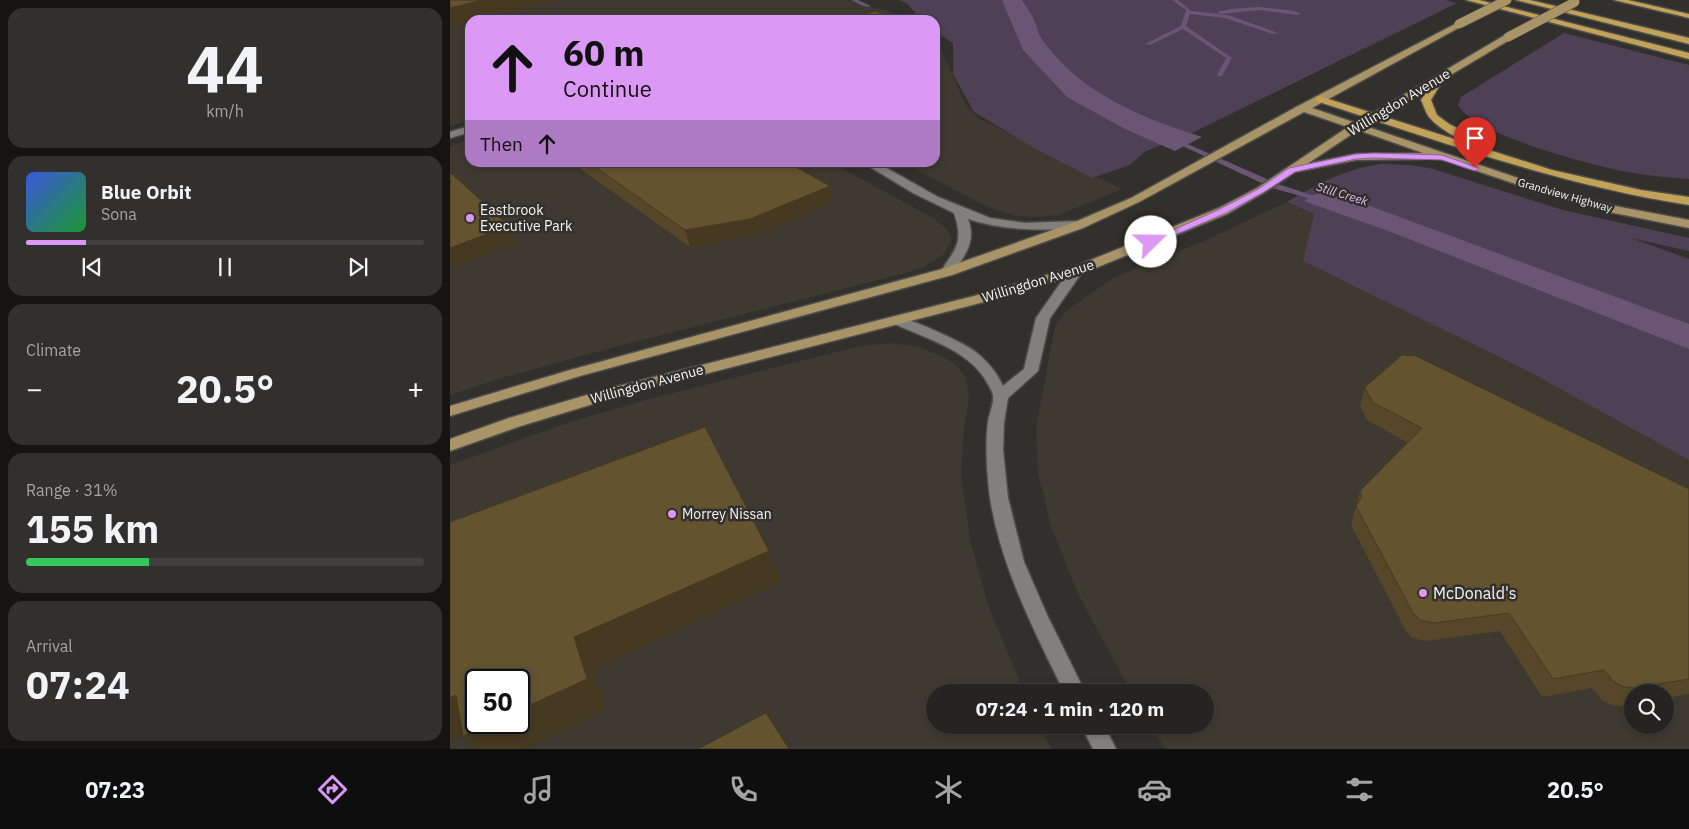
<!DOCTYPE html>
<meta charset="utf-8">
<style>
:root{--surface:#262422;--page:#32302f;--text:#f1f3f6;--muted:#a4a4a5;--line:#424140;--accent:#db99f5}
body{margin:0;font-family:"IBM Plex Sans",sans-serif;background:var(--page);color:var(--text);height:100vh;display:flex;flex-direction:column;font-size:19px;white-space:nowrap}
*{box-sizing:border-box;margin:0}
p{font-size:16px;color:var(--muted)}
.icon{flex:none;width:28px;height:28px;fill:none;stroke:currentColor;stroke-width:2;stroke-linecap:round;stroke-linejoin:round}
.map{position:relative;flex:1;overflow:hidden}
.panel{display:flex;flex-direction:column;gap:8px;padding:8px;background:#151413;width:450px}
.panel>*{flex:none}
.guide{position:absolute;left:15px;top:15px;width:475px;height:152px;border-radius:15px;box-shadow:0 2px 8px #0003,0 0 0 1px var(--line);background:#db99f5;color:#111;overflow:hidden}
.tools{position:absolute;left:1174px;top:684px;display:grid;gap:10px}
.tools a{display:grid;place-items:center;width:50px;height:50px;border-radius:50%;background:var(--surface);box-shadow:0 2px 8px #0003,0 0 0 1px var(--line);font-size:25px}
.speed{position:absolute;left:15px;top:669px;display:flex;gap:10px;font-size:25px;font-weight:700;text-align:center}
.speed>*{display:grid;place-content:center;width:65px;height:65px;border-radius:50%;background:var(--surface);box-shadow:0 2px 8px #0003,0 0 0 1px var(--line);line-height:1}
.speed .limit{border:2px solid #111;border-radius:8px;background:#fff;color:#111}
.pin{position:absolute;display:grid;place-items:center;width:42px;height:42px;color:#fff;margin:-51px -21px;border-radius:50% 50% 50% 0;rotate:-45deg;box-shadow:0 0 5px #0007}
.pin .icon{rotate:45deg}
.me{position:absolute;width:55px;margin:-28px;rotate:68deg;stroke-linejoin:round;filter:drop-shadow(0 0 4px #0008)}
.turn{display:flex;align-items:center;gap:18px;height:105px;padding:0 15px;font-size:22px}
.turn .icon{width:65px;height:65px;stroke-width:2.5}
.turn b{display:block;font-size:35px;line-height:42px}
.then{display:flex;align-items:center;height:48px;padding:0 15px;background:#0003;gap:10px;font-size:19px}
.big{font-size:38px;font-weight:800;line-height:1.1}
.panel .tile{flex:1;display:flex;flex-direction:column;justify-content:center;gap:8px;min-width:0;padding:0 18px;border-radius:15px;background:var(--page)}
.panel .dial{align-items:center;gap:0}
.dial b{font-size:65px;line-height:1}
.song{display:flex;align-items:center;gap:15px}
.cover{width:60px;height:60px;border-radius:8px;background:linear-gradient(135deg,hsl(230 70% 55%),hsl(130 70% 35%))}
.played{height:5px;border-radius:2px;background:linear-gradient(90deg,var(--accent) 15%,var(--line) 15%)}
.keys{display:flex;justify-content:space-around;direction:ltr}
.heat{display:flex;justify-content:space-between;align-items:center;font-size:28px;direction:ltr}
.charge{height:8px;border-radius:4px;background:linear-gradient(90deg,#34c759 31%,var(--line) 0)}
.trip{position:absolute;left:476px;top:684px;width:288px;height:50px;border-radius:25px;background:var(--surface);box-shadow:0 2px 8px #0003,0 0 0 1px var(--line);font-weight:800;line-height:50px;text-align:center}
.tab-bar{display:flex;height:80px;justify-content:space-around;align-items:center;background:#0f0e0e;color:var(--muted)}
.tab-bar .icon{width:35px;height:35px}
.tab-bar .selected{color:var(--accent)}
.tab-bar b{font-size:22px;color:var(--text)}
main{display:flex;flex:1;min-height:0}
.map>svg:first-child{display:block}
.built{fill:#3e3a31;fill-rule:evenodd}
.green{fill:#4f4055}
.water{fill:#6b5574}
.lines{fill:none;stroke-linecap:round;stroke-linejoin:round}
.stream{fill:#6b5574;fill-rule:evenodd}
.minor-casing{stroke:#4e4d4a;stroke-width:3}
.major-casing{stroke:#4e4d4a;stroke-width:3}
.highway-casing{stroke:#4e4d4a;stroke-width:3}
.minor{fill:#82807c;fill-rule:evenodd}
.major{fill:#a89467;fill-rule:evenodd}
.highway{fill:#c2a259;fill-rule:evenodd}
.major-bridge-casing{stroke:#4e4d4a;stroke-width:10;stroke-linecap:butt}
.major-bridge{stroke:#a89467;stroke-width:9}
.wall{fill:#554728}
.shaded-wall{fill:#453a21}
.building{fill:#63532f;stroke:#453a21}
.route{fill:#db99f5;stroke:#8e639f}
.poi-dot{fill:#db99f5;stroke:#32302d;stroke-width:2}
.labels{text-anchor:middle;stroke-width:5;stroke-linejoin:round;paint-order:stroke}
.far-street-label{font-size:11px;fill:#f5f4f2;stroke:#32302d}
.far-water-label{font-size:12px;font-style:italic;fill:#e5bef5;stroke:#32302d}
.street-label{font-size:14px;fill:#f5f4f2;stroke:#32302d}
.poi-label{font-size:14px;fill:#f5f4f2;stroke:#32302d;text-anchor:start}
.near-poi-label{font-size:16px;fill:#f5f4f2;stroke:#32302d;text-anchor:start}
</style>
<main>
<section class="panel">
<div class="tile dial"><b>44</b><p>km/h</p></div>
<div class="tile">
<div class="song"><i class="cover"></i><div><b>Blue Orbit</b><p>Sona</p></div></div>
<div class="played"></div>
<div class="keys"><svg class="icon" aria-label="previous" viewBox="0 0 24 24"><path d="M18 5L8 12l10 7zM5 5v14"/></svg><svg class="icon" aria-label="pause" viewBox="0 0 24 24"><path d="M8 5v14M16 5v14"/></svg><svg class="icon" aria-label="next" viewBox="0 0 24 24"><path d="M6 5l10 7-10 7zM19 5v14"/></svg></div>
</div>
<div class="tile"><p>Climate</p>
<div class="heat"><a>−</a><b class="big">20.5°</b><a>+</a></div>
</div>
<div class="tile"><p>Range · 31%</p><b class="big">155 km</b><div class="charge"></div></div>
<div class="tile"><p>Arrival</p><b class="big">07:24</b></div>
</section>
<div class="map">
<svg width="1239" height="749" viewBox="0 0 1239 749">
<rect width="100%" height="100%" fill="#32302d"/>
<path class="built" d="M0,0H398L441,12L452,20H20V120L0,126Z
M485,47L492,52L517,107L528,118L672,189L609,215L587,217L565,216L536,206L453,163L485,162Z
M20,139V162L382,163L483,218L496,228L502,239L493,255L473,267L456,273L172,345L48,379L0,395V146Z
M837,202L1239,384V749H715L701,725H755V692H681L628,594L601,526L588,473L586,429L605,326L615,312L663,278L752,242ZM1182,692H1215V725H1182Z
M440,343L469,347L492,356L507,366L516,378L519,397L514,430L511,475L520,540L538,605L574,692H485V725H590L601,749H0V465L117,423L196,400L411,346ZM26,680H69V722H26Z"/>
<path class="green" d="M449,0H995L1007,3L740,134L696,151L680,165L642,178L584,148L524,112L503,74V43L485,32V20H471L458,4Z
M1114,33L1239,65V179C1213,177 1188,175 1163,169C1129,161 1024,134 1008,105L1011,97Z
M932,164L961,165L983,169L1113,210L1239,238V251L1181,238L1239,259V460L1078,371L853,261L864,214L837,202C870,183 893,169 932,164Z"/>
<path class="water" d="M552,0H572C576,6 581,13 584,20C587,26 588,35 593,41C632,94 692,118 752,137L725,151L675,129L617,97L573,50Z
M874,189L1239,324V349L941,232L854,201Z"/>
<g class="lines">
<path class="stream" d="M401,0H408L421,6L416,7Z
M722,0H728L741,11L778,15L828,33L823,34L775,18L740,14L736,26L782,58L772,76H768L767,75L776,58L733,29L700,45L695,44L731,26L736,10Z
M809,7L838,10L851,13L848,15L809,10L770,14L767,12L780,9Z
M724,138L828,184L876,200L872,202L822,188L722,141L720,140Z"/>
<defs>
<path id="minor" d="M20,126V132L0,138V132Z
M412,162H426L488,197L540,218L575,223L629,221L635,225L629,229C590,230 555,231 518,219C527,242 514,256 502,275H492L490,272C506,249 514,242 504,213L463,193Z
M626,267L633,271L600,318L588,371L558,398L554,422L553,450L558,498L574,562L598,617L635,692H614C584,630 551,567 540,498C537,474 535,446 538,422C539,414 544,404 543,396C543,391 537,383 535,379C516,349 473,337 442,323L440,320L442,317C453,314 517,344 527,353C538,362 547,373 553,386L574,369L586,318L621,268Z
M631,725H654L666,749H643Z"/>
<path id="major" d="M1009,22L1013,24L1012,26L862,108L906,123L1055,35H1061V39L915,126L1094,187L1165,206L1239,220V228L1164,213L1086,191L977,154V158L973,159L906,160L845,172L815,192L777,214L631,274L534,302L166,397L71,426L0,451V439L59,418L157,389L524,296L621,268L769,208L807,188L898,127L854,112L689,202L633,228L502,275L130,376L0,416V406L120,370L492,269L625,222L681,198L848,106ZM908,130L973,153L906,154L857,164Z"/>
<path id="highway" d="M1016,0H1029L1239,53V59Z
M1066,0H1080L1239,38V44Z
M1164,0H1178L1239,14V18Z
M989,75L994,78L981,100L987,115L999,124L1030,139L1031,141L1030,143C1017,146 988,128 980,118C976,114 974,106 971,100L986,76Z
M869,96L1102,170L1191,190L1239,197V205C1110,185 989,141 866,101V97Z"/>
</defs>
<use href="#minor" class="minor-casing"/>
<use href="#major" class="major-casing"/>
<use href="#highway" class="highway-casing"/>
<use href="#minor" class="minor"/>
<use href="#major" class="major"/>
<use href="#highway" class="highway"/>
<defs>
<path id="major-bridge" d="M1009,24L1057,0
M1058,37L1125,2"/>
</defs>
<use href="#major-bridge" class="major-bridge-casing"/>
<use href="#major-bridge" class="major-bridge"/>
</g>
<path class="wall" d="M121,162H337L383,203L304,235L240,247Z
M915,387L1239,489V694L1215,698V692H1182V704L1171,706L1161,705L1152,700L1142,688L1092,697L1050,631L976,641L962,638L956,631L901,525L910,491L958,443L917,420L910,406Z"/>
<path class="shaded-wall" d="M33,0H110L28,20H20V22L0,27V8Z
M380,186L383,203L304,235L240,247L235,230Z
M59,226L67,243L0,268V248Z
M319,551L330,583L143,669L156,710L75,749H23L13,736L42,722H69V710L124,637Z
M6,695L30,727L0,741V698Z"/>
<path class="building" d="M0,0H33L0,8Z
M425,11L449,20H395Z
M138,162H337L380,186L300,219L235,230Z
M0,174H2L59,226L0,248Z
M952,355L966,356L1239,489V679L1184,688L1174,687L1164,682L1154,670L1103,679L1059,613L984,623L970,620L963,613L906,506L912,496L910,491L972,428L922,402L915,387Z
M255,427L319,551L124,637L137,679L69,710V680H26V722H42L13,736L6,695L0,698V522Z
M316,713L339,749H248Z"/>
<path class="route" d="M924,153L992,155L1029,168L1025,171L992,160L924,158L906,159L845,172L814,192L776,213L704,244L701,245L696,242L770,209L808,189L839,168L906,154Z"/>
<g class="poi-dot">
<circle cx="20" cy="218" r="5"/>
<circle cx="222" cy="514" r="5"/>
<circle cx="973" cy="593" r="5"/>
</g>
<g class="labels">
<g class="far-street-label">
<text transform="translate(1115 195) rotate(16)" y="4">Grandview Highway</text>
</g>
<g class="far-water-label">
<text transform="translate(892 194) rotate(17)" y="4">Still Creek</text>
</g>
<g class="street-label">
<text transform="translate(949 102) rotate(-31)" y="5">Willingdon Avenue</text>
<text transform="translate(588 281) rotate(-17)" y="5">Willingdon Avenue</text>
<text transform="translate(197 384) rotate(-15)" y="5">Willingdon Avenue</text>
</g>
<g class="poi-label">
<text x="30" y="215">Eastbrook<tspan x="30" dy="16">Executive Park</tspan></text>
<text x="232" y="519">Morrey Nissan</text>
</g>
<g class="near-poi-label">
<text x="983" y="599">McDonald's</text>
</g>
</g>
</svg>
<div class="tools">
<a><svg class="icon" aria-label="search" viewBox="0 0 24 24"><circle cx="10" cy="10" r="6"/><path d="M15 15l6 6"/></svg></a>
</div>
<div class="speed"><div class="limit">50</div></div>
<div class="pin" style="left:1025px;top:168px;background:#d93025"><svg class="icon" aria-label="arrive" viewBox="0 0 24 24"><path d="M6 21V4h12l-3 4 3 4H6"/></svg></div>
<svg class="me" style="left:701px;top:242px" viewBox="-20 -20 40 40"><circle r="19" fill="#fff"/><path d="M0-13L10 11 0 6-10 11z" fill="#db99f5"/></svg>
<div class="trip">07:24 · 1 min · 120 m</div>
<div class="guide">
<div class="turn"><svg class="icon" aria-label="ahead" viewBox="0 0 24 24"><path d="M12 20V5M6 11l6-6 6 6"/></svg><div><b>60 m</b>Continue</div></div>
<div class="then">Then<svg class="icon" aria-label="ahead" viewBox="0 0 24 24"><path d="M12 20V5M6 11l6-6 6 6"/></svg></div>
</div>
</div>
</main>
<nav class="tab-bar">
<b>07:23</b>
<svg class="icon selected" aria-label="directions" viewBox="0 0 24 24"><path d="M12 3l9 9-9 9-9-9zM9 14v-3h6M13 9l2 2-2 2"/></svg>
<svg class="icon" aria-label="music" viewBox="0 0 24 24"><path d="M9 18V5l10-2v13"/><circle cx="6" cy="18" r="3"/><circle cx="16" cy="16" r="3"/></svg>
<svg class="icon" aria-label="phone" viewBox="0 0 24 24"><path d="M5 4h4l2 5-3 2q2 4 5 5l2-3 5 2v4C11 20 4 13 5 4z"/></svg>
<svg class="icon" aria-label="climate" viewBox="0 0 24 24"><path d="M12 3v18M4 7l16 10M4 17L20 7"/></svg>
<svg class="icon" aria-label="car" viewBox="0 0 24 24"><path d="M5 17H2v-5l4-1 3-4h7l3 4 3 1v5h-3M9 17h6M6 11h13"/><circle cx="7" cy="17" r="2"/><circle cx="17" cy="17" r="2"/></svg>
<svg class="icon" aria-label="filters" viewBox="0 0 24 24"><path d="M4 7h16M4 17h16"/><circle cx="9" cy="7" r="2"/><circle cx="15" cy="17" r="2"/></svg>
<b>20.5°</b>
</nav>
